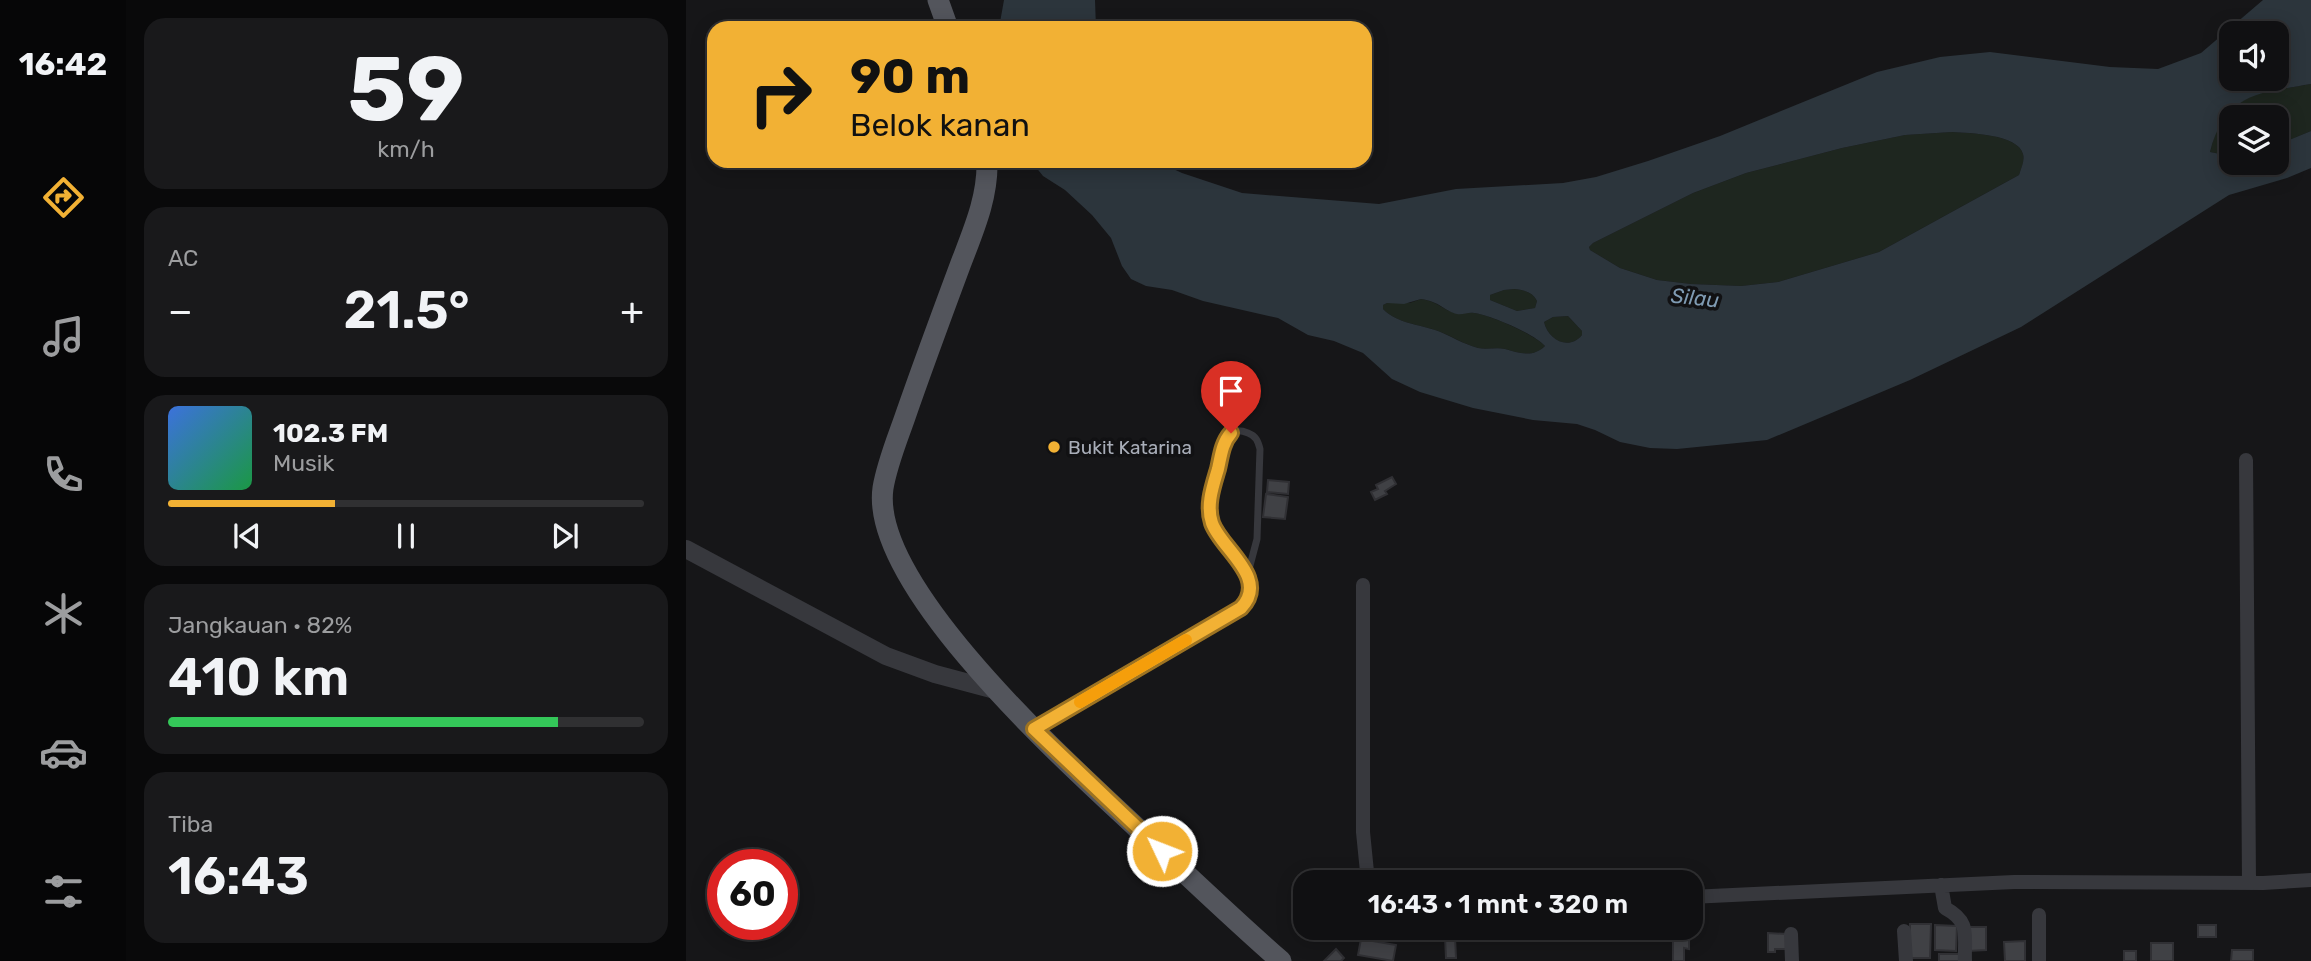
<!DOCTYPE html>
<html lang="id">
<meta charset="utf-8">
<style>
:root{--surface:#101012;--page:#19191b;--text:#f1f3f6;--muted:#9c9d9f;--line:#303032;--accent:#f2b134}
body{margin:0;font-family:Rubik,sans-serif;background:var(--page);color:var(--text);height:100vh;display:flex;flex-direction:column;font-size:26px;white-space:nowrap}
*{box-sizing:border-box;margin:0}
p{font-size:23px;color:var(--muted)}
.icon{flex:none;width:38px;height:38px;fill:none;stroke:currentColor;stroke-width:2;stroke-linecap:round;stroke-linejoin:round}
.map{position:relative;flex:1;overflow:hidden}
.side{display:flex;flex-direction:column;gap:18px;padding:18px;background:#09090a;width:560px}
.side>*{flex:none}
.top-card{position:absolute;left:21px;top:21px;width:665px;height:147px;border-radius:21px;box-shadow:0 4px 18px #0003,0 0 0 2px var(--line);background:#f2b134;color:#111;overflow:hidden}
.buttons{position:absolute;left:1533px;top:21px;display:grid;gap:14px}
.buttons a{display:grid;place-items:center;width:70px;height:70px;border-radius:14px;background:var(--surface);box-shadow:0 4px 18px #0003,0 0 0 2px var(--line);font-size:35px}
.speed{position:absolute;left:21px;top:849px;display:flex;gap:14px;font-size:35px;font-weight:700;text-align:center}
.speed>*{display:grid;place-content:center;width:91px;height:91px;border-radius:50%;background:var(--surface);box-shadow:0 4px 18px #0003,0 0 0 2px var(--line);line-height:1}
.speed .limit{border:10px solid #d22;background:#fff;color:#111}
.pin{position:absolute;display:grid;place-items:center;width:60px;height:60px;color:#fff;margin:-72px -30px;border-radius:50% 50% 50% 0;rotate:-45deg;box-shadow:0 0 7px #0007}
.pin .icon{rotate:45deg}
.me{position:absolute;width:77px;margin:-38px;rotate:313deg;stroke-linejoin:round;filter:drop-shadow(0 0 5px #0008)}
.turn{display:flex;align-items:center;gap:24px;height:147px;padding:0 28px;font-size:32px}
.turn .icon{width:91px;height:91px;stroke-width:2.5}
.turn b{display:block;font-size:49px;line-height:60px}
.big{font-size:52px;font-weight:600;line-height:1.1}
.side .card{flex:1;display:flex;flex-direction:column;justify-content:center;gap:10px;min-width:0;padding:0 24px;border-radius:21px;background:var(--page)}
.side .dial{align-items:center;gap:0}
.dial b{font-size:91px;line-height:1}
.song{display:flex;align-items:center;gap:21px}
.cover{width:84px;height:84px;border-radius:10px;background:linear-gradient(135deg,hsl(220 70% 55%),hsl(140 70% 35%))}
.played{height:7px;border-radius:4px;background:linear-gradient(90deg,var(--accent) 35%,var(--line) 35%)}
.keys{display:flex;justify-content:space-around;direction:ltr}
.heat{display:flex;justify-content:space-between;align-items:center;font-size:38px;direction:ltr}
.charge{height:10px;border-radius:5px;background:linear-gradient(90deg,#34c759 82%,var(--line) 0)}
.trip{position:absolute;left:607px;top:870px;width:410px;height:70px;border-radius:21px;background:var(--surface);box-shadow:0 4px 18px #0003,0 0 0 2px var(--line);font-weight:600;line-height:70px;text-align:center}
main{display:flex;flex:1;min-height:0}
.tab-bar{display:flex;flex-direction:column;width:126px;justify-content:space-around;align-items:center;background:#060607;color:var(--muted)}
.tab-bar .icon{width:49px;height:49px}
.tab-bar .on{color:var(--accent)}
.tab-bar b{font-size:32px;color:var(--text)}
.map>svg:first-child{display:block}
.green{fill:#1e261f}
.water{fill:#2c353c;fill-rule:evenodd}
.building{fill:#404145;stroke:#303034;stroke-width:2}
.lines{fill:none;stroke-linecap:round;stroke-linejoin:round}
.service{stroke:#37383d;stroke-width:7}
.minor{stroke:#37383d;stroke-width:14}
.tertiary{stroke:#37383d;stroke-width:18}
.primary{stroke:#53555c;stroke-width:21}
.route-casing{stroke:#9d7322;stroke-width:18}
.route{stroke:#f2b134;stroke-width:12}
.slow{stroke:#f59e0b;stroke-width:12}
.poi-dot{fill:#f2b134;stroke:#111113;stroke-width:2.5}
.labels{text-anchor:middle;stroke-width:7;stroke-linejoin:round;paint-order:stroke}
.poi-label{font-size:19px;fill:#a8adb8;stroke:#111113;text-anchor:start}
.water-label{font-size:21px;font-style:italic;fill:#7f9bb3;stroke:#111113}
</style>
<main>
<nav class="tab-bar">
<b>16:42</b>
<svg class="icon on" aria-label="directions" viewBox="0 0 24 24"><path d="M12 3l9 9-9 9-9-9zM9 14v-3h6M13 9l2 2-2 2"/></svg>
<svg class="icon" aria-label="music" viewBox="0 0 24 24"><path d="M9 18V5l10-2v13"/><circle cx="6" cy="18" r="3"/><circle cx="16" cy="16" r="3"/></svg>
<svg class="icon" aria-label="phone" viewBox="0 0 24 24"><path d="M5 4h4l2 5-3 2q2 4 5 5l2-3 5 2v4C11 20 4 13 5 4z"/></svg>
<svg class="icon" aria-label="climate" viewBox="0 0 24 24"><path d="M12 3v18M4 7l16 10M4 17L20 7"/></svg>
<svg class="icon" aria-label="car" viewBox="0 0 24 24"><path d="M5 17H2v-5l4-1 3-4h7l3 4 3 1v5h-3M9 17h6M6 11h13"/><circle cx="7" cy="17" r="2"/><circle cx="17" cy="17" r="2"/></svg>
<svg class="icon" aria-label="filters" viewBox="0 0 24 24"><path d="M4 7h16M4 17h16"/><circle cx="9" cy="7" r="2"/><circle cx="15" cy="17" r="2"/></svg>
</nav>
<section class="side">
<div class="card dial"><b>59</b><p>km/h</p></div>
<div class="card"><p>AC</p>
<div class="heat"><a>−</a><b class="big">21.5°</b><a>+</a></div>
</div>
<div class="card">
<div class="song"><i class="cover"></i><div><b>102.3 FM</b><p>Musik</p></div></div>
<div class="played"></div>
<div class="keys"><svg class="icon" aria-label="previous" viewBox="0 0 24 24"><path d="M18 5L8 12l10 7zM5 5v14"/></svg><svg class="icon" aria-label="pause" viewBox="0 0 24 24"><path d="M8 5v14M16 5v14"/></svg><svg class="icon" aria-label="next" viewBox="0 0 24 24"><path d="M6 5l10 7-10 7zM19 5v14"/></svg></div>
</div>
<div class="card"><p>Jangkauan · 82%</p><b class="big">410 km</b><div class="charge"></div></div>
<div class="card"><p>Tiba</p><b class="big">16:43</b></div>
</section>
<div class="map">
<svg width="1625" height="961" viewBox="0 0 1625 961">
<rect width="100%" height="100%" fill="#161618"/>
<path class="green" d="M1625,84V131L1591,145V117H1545V156L1524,152L1530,130L1552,103L1572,93Z
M1266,132C1283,133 1332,134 1337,154C1339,162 1335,168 1333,175L1193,252L1092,282L1055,286L1005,284L971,280L934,268L904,250L903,247L907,243L1007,193L1060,173L1156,148L1219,135Z
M828,289C838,290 847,292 851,301L849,308L831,311L804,300V295L818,290Z
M735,299C752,301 759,312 771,313C777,314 782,312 788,313C804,315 848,334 859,346C847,358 833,353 819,349C810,347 801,350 792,348C777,344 766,336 752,331C733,324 712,324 697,309V305L701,303H724Z
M882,316L896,331V335C883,351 862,340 858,322L867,317Z"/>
<path class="water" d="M318,0H409L410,28H313Z
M1577,0H1625V84C1573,93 1539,93 1524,152L1545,156V163H1591V145L1625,131V168L1601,178L1543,195L1335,327L1224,380L1081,440L991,449L964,448L934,442L909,430L891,424L847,420L787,408L734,392L706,379L677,353L648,341L622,335L592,318L517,301L486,290L460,286L445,279L436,266L425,238L406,215L379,190L357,176L345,161H470L496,173L556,193L693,204L770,189L877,183L910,177L962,161L1034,136L1191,72L1254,57L1304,52L1424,67L1472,69L1515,53ZM1545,33H1591V79H1545ZM1266,132C1283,133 1332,134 1337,154C1339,161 1335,168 1333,175L1193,252L1092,282L1055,286L1005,284L971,280L934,268L904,250L903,247L907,243L1007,193L1060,173L1156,148L1219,135ZM828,289C838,290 847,292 851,301L849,308L831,311L804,300V295L818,290ZM735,299C753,301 760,312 771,314C777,315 782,312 788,313C804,315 849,334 859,346C847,358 833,353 819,349C810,347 801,350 792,348C777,344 765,336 752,331C733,324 712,324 697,309V305L701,303L718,304ZM882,316L896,331V335C883,351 862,340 858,322L867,317Z"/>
<path class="building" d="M706,477L710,484L699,491L701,494L689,500L685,492L692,489L690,485Z
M582,480L603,482L602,494L581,492Z
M580,494L602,497L599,519L577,517Z
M1224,924H1245L1244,958H1224Z
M1249,925L1271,926L1270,951L1249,950Z
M1512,925H1530V937H1512Z
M1282,927H1300V950L1282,951Z
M1082,933L1101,934V949H1089V952H1082Z
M759,937H769L770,958H760Z
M987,938H1003V949L998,948V961H987Z
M675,939L710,945L707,961L672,955Z
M1339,941V961H1319L1318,942Z
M1465,943H1487V961H1465Z
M650,949L658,958L655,961H638Z
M1546,950H1567V961H1545Z
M1438,951H1450V961H1438Z
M1253,954H1276V961H1253Z"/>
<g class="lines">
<path class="service" d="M351,727L555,608L562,597V573L571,539L574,449C572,441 570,436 562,433C557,431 551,430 546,432C533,440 521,505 525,520C530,539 550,558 562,573"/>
<path class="minor" d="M1560,460L1563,882
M677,585V832L682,882
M1255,885L1259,908C1285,922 1278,935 1279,961
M1004,897L1328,882L1577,883L1625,880
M1353,915V961
M1218,931L1220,961
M1105,934L1106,961"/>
<path class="tertiary" d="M0,549L200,656L249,674L309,690"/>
<path class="primary" d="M252,0L262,28
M301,161C302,197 288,229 275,263C256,314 237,365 219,417C211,440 201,464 197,488C183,586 383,764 451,828C499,873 546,918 595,961"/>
</g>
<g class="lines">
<defs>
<path id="route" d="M476,851L348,729L555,608C584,578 535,549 526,523C520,505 527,486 532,469C535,456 536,443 545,433"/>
</defs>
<use href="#route" class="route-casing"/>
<use href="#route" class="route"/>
<path class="slow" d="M394,702L500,640"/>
</g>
<circle class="poi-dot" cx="368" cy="447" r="7"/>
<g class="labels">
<g class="poi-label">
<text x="382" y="454">Bukit Katarina</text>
</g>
<g class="water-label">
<text transform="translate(1009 298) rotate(6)" y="7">Silau</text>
</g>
</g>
</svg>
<div class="buttons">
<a><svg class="icon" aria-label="sound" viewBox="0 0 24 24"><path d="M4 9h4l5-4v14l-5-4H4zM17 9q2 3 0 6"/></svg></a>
<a><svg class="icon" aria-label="layers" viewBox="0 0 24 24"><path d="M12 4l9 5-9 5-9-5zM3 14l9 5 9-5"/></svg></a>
</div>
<div class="speed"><div class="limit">60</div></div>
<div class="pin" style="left:545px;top:433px;background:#d93025"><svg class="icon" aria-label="arrive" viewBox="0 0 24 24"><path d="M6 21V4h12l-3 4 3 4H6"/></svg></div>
<svg class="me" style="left:476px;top:851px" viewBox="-20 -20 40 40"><circle r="17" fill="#f2b134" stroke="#fff" stroke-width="3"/><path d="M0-11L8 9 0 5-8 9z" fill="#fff"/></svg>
<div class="trip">16:43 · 1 mnt · 320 m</div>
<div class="top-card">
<div class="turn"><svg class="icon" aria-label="right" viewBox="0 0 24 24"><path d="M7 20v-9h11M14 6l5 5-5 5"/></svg><div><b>90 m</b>Belok kanan</div></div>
</div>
</div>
</main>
